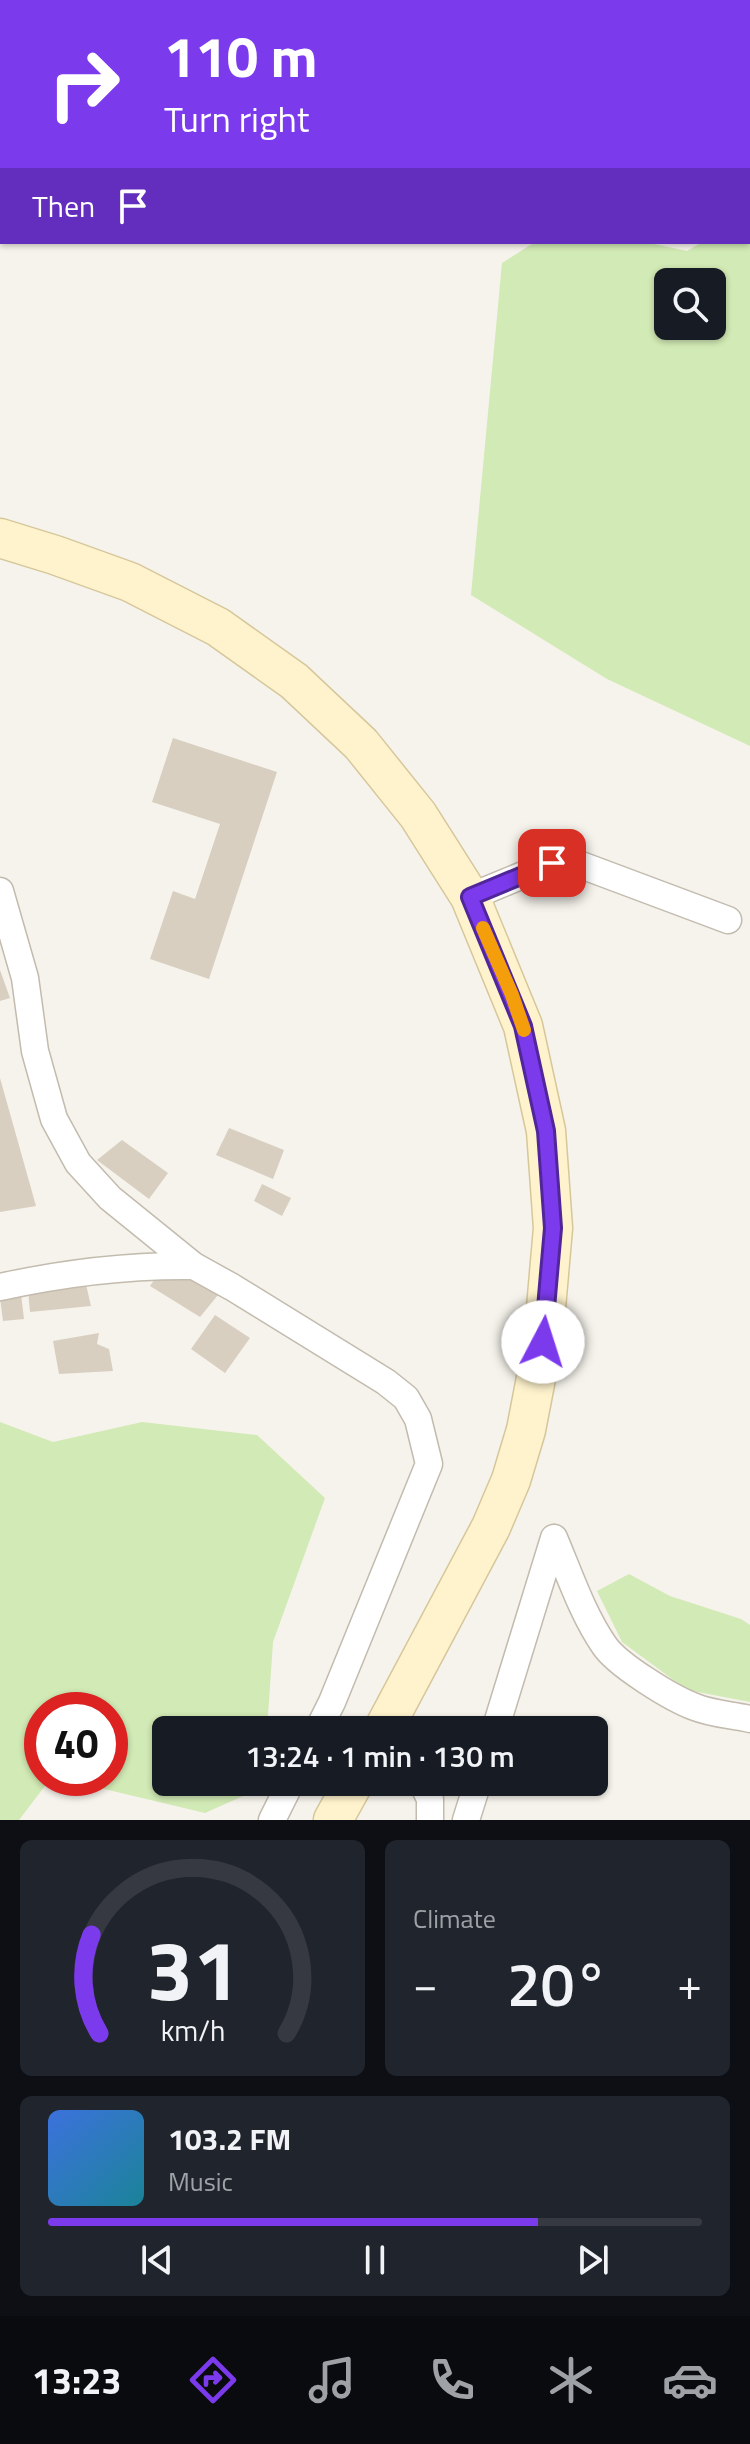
<!DOCTYPE html>
<meta charset="utf-8">
<style>
:root{--surface:#171b24;--page:#20242c;--text:#f1f3f6;--muted:#9ea1a6;--line:#363941;--accent:#7c3aed}
body{margin:0;font-family:"Titillium Web",sans-serif;background:var(--page);color:var(--text);height:100vh;display:flex;flex-direction:column;font-size:30px;white-space:nowrap}
*{box-sizing:border-box;margin:0}
p{font-size:26px;color:var(--muted)}
.icon{flex:none;width:44px;height:44px;fill:none;stroke:currentColor;stroke-width:2;stroke-linecap:round;stroke-linejoin:round}
.map{position:relative;height:1820px;overflow:hidden}
.panel{display:flex;flex-direction:column;gap:20px;padding:20px;background:#0d0f14;flex:1}
.panel>*{flex:none}
.hud{position:absolute;left:0px;top:0px;width:750px;height:244px;box-shadow:0 2px 6px #0004;background:#7c3aed;color:#fff;overflow:hidden}
.tools{position:absolute;left:654px;top:268px;display:grid;gap:16px}
.tools a{display:grid;place-items:center;width:72px;height:72px;border-radius:12px;background:var(--surface);box-shadow:0 2px 6px #0004;font-size:40px}
.speed{position:absolute;left:24px;top:1692px;display:flex;gap:16px;font-size:40px;font-weight:700;text-align:center}
.speed>*{display:grid;place-content:center;width:104px;height:104px;border-radius:50%;background:var(--surface);box-shadow:0 2px 6px #0004;line-height:1}
.speed .limit{border:12px solid #d22;background:#fff;color:#111}
.pin{position:absolute;display:grid;place-items:center;width:68px;height:68px;color:#fff;margin:-34px;border-radius:16px;box-shadow:0 4px 12px #0006}
.me{position:absolute;width:88px;margin:-44px;rotate:5deg;stroke-linejoin:round;filter:drop-shadow(0 0 6px #0008)}
.turn{display:flex;align-items:center;gap:28px;height:168px;padding:0 32px;font-size:36px}
.turn .icon{width:104px;height:104px;stroke-width:2.5}
.turn b{display:block;font-size:56px;line-height:68px}
.then{display:flex;align-items:center;height:76px;padding:0 32px;background:#0003;gap:16px;font-size:30px}
.big{font-size:60px;font-weight:600;line-height:1.1}
.panel .tile{flex:1;display:flex;flex-direction:column;justify-content:center;gap:12px;min-width:0;padding:0 28px;border-radius:12px;background:var(--page)}
.panel .dial{align-items:center;gap:0}
.dial svg{height:208px;overflow:visible;fill:none;stroke:var(--line);stroke-width:7;stroke-linecap:round;text-anchor:middle}
.dial text{fill:var(--text);stroke:none}
.song{display:flex;align-items:center;gap:24px}
.cover{width:96px;height:96px;border-radius:12px;background:linear-gradient(135deg,hsl(220 70% 55%),hsl(190 70% 35%))}
.played{height:8px;border-radius:4px;background:linear-gradient(90deg,var(--accent) 75%,var(--line) 75%)}
.keys{display:flex;justify-content:space-around;direction:ltr}
.heat{display:flex;justify-content:space-between;align-items:center;font-size:44px;direction:ltr}
.panel .tiles{flex:1;display:grid;gap:20px;grid-template-columns:1fr 1fr}
.tile:last-child{grid-column:span 2}
.trip{position:absolute;left:152px;top:1716px;width:456px;height:80px;border-radius:12px;background:var(--surface);box-shadow:0 2px 6px #0004;font-weight:600;line-height:80px;text-align:center}
.tab-bar{display:flex;height:128px;justify-content:space-around;align-items:center;background:#090b0e;color:var(--muted)}
.tab-bar .icon{width:56px;height:56px}
.tab-bar .active{color:var(--accent)}
.tab-bar b{font-size:36px;color:var(--text)}
.map>svg:first-child{display:block}
.green{fill:#d2eab5;fill-rule:evenodd}
.building{fill:#d8cfc1}
.lines{fill:none;stroke-linecap:round;stroke-linejoin:round}
.street-casing{stroke:#c2bbae;stroke-width:29}
.secondary-casing{stroke:#d6c79b;stroke-width:41}
.street{stroke:#fff;stroke-width:26}
.secondary{stroke:#fff3cd;stroke-width:38}
.route-casing{stroke:#51269a;stroke-width:20}
.route{stroke:#7c3aed;stroke-width:14}
.slow{stroke:#f59e0b;stroke-width:14}
</style>
<div class="map">
<svg width="750" height="1820" viewBox="0 0 750 1820">
<rect width="100%" height="100%" fill="#f6f3ec"/>
<path class="green" d="M750,206V746L607,679L471,595L502,263L535,242H645L687,251L702,242H748V208ZM668,282H712V326H668Z
M0,1422L53,1442L142,1422L257,1435L325,1498L273,1642L267,1730H166V1782H264L263,1787L205,1813L58,1778H110V1710H42V1778H51L19,1820H0Z
M629,1574L670,1596L741,1619L750,1625V1702L687,1690L622,1642L597,1591Z"/>
<path class="building" d="M173,738L277,772L209,979L150,959L173,891L195,899L220,824L152,802Z
M0,970L10,998L0,1001Z
M0,1078L36,1206L0,1212Z
M229,1128L284,1150L273,1179L216,1155Z
M122,1140L168,1173L149,1199L97,1160Z
M262,1184L291,1198L282,1216L254,1201Z
M161,1270L177,1280L184,1274L218,1295L200,1317L150,1286Z
M85,1280L91,1306L30,1312L28,1290Z
M21,1294L24,1319L3,1321L0,1298Z
M215,1315L250,1338L225,1373L191,1349Z
M99,1333L97,1344L109,1349L113,1371L59,1374L53,1341Z"/>
<g class="lines">
<defs>
<path id="street" d="M0,891L25,978L35,1051L54,1119L78,1163L110,1198L194,1266L232,1287L386,1382L406,1398L418,1419L429,1464L332,1702L318,1730
M470,897L552,863L581,865L728,920
M0,1287C64,1273 128,1265 194,1266
M554,1538C569,1573 582,1613 604,1645C617,1665 673,1699 695,1707C712,1714 733,1715 750,1719
M495,1730L554,1538
M422,1782L430,1799V1820
M272,1820L291,1782
M466,1820L478,1782"/>
<path id="secondary" d="M632,0L636,2
M748,58L750,59
M0,538L55,555L130,582L218,627L294,681L361,744L418,815L470,897L523,1026L546,1131L553,1228L543,1342L526,1430L511,1480L491,1527L383,1730
M333,1820L354,1782"/>
</defs>
<use href="#street" class="street-casing"/>
<use href="#secondary" class="secondary-casing"/>
<use href="#street" class="street"/>
<use href="#secondary" class="secondary"/>
</g>
<g class="lines">
<defs>
<path id="route" d="M543,1342L553,1228L546,1131L523,1026L470,897L552,863"/>
</defs>
<use href="#route" class="route-casing"/>
<use href="#route" class="route"/>
<path class="slow" d="M483,928L512,995L524,1030"/>
</g>
</svg>
<div class="tools">
<a><svg class="icon" aria-label="search" viewBox="0 0 24 24"><circle cx="10" cy="10" r="6"/><path d="M15 15l6 6"/></svg></a>
</div>
<div class="speed"><div class="limit">40</div></div>
<div class="pin" style="left:552px;top:863px;background:#d93025"><svg class="icon" aria-label="arrive" viewBox="0 0 24 24"><path d="M6 21V4h12l-3 4 3 4H6"/></svg></div>
<svg class="me" style="left:543px;top:1342px" viewBox="-20 -20 40 40"><circle r="19" fill="#fff"/><path d="M0-13L10 11 0 6-10 11z" fill="#7c3aed"/></svg>
<div class="trip">13:24 · 1 min · 130 m</div>
<div class="hud">
<div class="turn"><svg class="icon" aria-label="right" viewBox="0 0 24 24"><path d="M7 20v-9h11M14 6l5 5-5 5"/></svg><div><b>110 m</b>Turn right</div></div>
<div class="then">Then<svg class="icon" aria-label="arrive" viewBox="0 0 24 24"><path d="M6 21V4h12l-3 4 3 4H6"/></svg></div>
</div>
</div>
<section class="panel">
<div class="tiles">
<div class="tile dial"><svg viewBox="0 0 100 80">
<path d="M14 69A42 42 0 1 1 86 69"/>
<path d="M14 69A42 42 0 0 1 11 31" stroke="#7c3aed"/>
<text x="50" y="56" font-size="32" font-weight="700">31</text>
<text x="50" y="72" font-size="11">km/h</text>
</svg></div>
<div class="tile"><p>Climate</p>
<div class="heat"><a>−</a><b class="big">20°</b><a>+</a></div>
</div>
<div class="tile">
<div class="song"><i class="cover"></i><div><b>103.2 FM</b><p>Music</p></div></div>
<div class="played"></div>
<div class="keys"><svg class="icon" aria-label="previous" viewBox="0 0 24 24"><path d="M18 5L8 12l10 7zM5 5v14"/></svg><svg class="icon" aria-label="pause" viewBox="0 0 24 24"><path d="M8 5v14M16 5v14"/></svg><svg class="icon" aria-label="next" viewBox="0 0 24 24"><path d="M6 5l10 7-10 7zM19 5v14"/></svg></div>
</div>
</div>
</section>
<nav class="tab-bar">
<b>13:23</b>
<svg class="icon active" aria-label="directions" viewBox="0 0 24 24"><path d="M12 3l9 9-9 9-9-9zM9 14v-3h6M13 9l2 2-2 2"/></svg>
<svg class="icon" aria-label="music" viewBox="0 0 24 24"><path d="M9 18V5l10-2v13"/><circle cx="6" cy="18" r="3"/><circle cx="16" cy="16" r="3"/></svg>
<svg class="icon" aria-label="phone" viewBox="0 0 24 24"><path d="M5 4h4l2 5-3 2q2 4 5 5l2-3 5 2v4C11 20 4 13 5 4z"/></svg>
<svg class="icon" aria-label="climate" viewBox="0 0 24 24"><path d="M12 3v18M4 7l16 10M4 17L20 7"/></svg>
<svg class="icon" aria-label="car" viewBox="0 0 24 24"><path d="M5 17H2v-5l4-1 3-4h7l3 4 3 1v5h-3M9 17h6M6 11h13"/><circle cx="7" cy="17" r="2"/><circle cx="17" cy="17" r="2"/></svg>
</nav>
